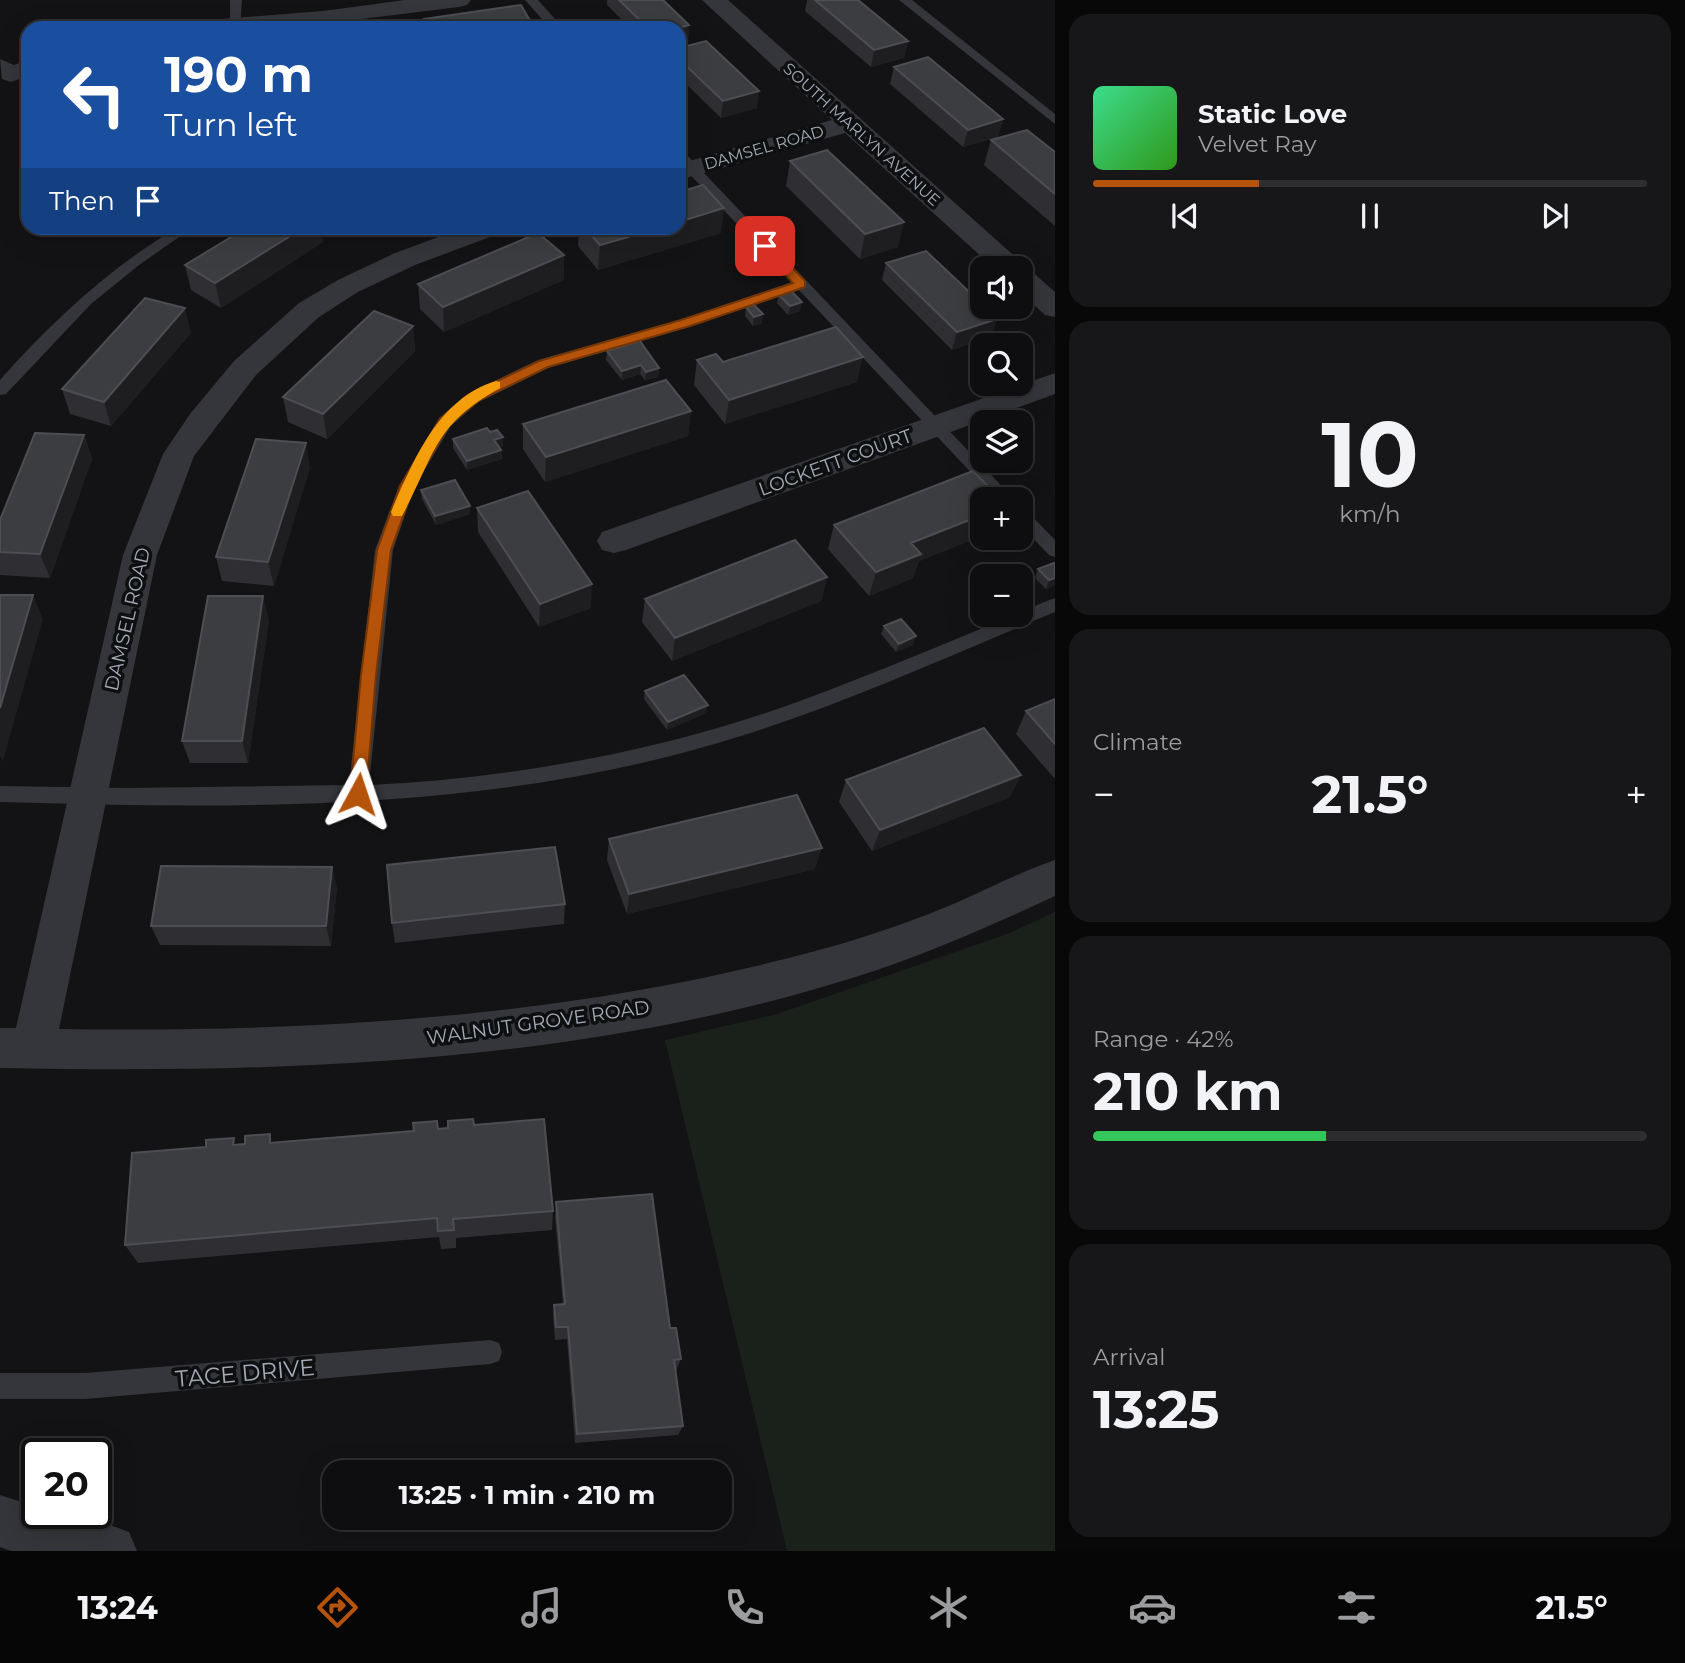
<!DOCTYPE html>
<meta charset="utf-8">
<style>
:root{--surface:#0e0e10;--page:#171719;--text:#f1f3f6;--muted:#9b9c9f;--line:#2e2e30;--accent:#b45309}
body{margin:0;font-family:Montserrat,sans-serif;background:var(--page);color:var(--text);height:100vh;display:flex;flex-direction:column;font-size:26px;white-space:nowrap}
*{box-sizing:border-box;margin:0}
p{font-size:23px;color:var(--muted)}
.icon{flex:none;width:38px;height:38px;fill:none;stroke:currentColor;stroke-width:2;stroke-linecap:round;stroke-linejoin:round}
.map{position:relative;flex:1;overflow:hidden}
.sheet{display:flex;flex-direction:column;gap:14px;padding:14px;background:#080809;width:630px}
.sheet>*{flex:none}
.hud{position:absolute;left:21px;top:21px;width:665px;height:214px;border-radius:21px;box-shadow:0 7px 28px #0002,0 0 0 2px var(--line);background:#1a4fa0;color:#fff;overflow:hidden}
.controls{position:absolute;left:970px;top:256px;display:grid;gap:14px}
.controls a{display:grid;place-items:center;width:63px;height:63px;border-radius:14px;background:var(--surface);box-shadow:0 7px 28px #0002,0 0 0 2px var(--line);font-size:35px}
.speed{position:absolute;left:21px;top:1438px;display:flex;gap:14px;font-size:35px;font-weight:700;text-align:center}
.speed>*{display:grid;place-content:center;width:91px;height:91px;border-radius:50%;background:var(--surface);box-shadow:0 7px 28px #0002,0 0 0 2px var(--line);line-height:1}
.speed .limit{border:4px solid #111;border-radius:10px;background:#fff;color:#111}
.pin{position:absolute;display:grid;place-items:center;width:60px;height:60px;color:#fff;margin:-30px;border-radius:14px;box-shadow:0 4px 10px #0006}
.me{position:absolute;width:77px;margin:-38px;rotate:5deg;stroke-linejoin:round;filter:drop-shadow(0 0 5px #0008)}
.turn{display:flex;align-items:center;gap:24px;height:147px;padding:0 28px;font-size:32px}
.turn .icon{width:91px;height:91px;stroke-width:2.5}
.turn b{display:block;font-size:49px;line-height:60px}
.then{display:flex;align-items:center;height:66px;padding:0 28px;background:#0003;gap:14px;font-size:26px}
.big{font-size:52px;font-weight:700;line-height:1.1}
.sheet .tile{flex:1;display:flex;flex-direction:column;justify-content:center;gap:10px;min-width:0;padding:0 24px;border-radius:21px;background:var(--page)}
.sheet .dial{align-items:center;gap:0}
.dial b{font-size:91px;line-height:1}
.song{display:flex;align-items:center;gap:21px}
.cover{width:84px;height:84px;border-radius:10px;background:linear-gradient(135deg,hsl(150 70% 55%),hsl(110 70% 35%))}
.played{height:7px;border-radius:4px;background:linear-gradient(90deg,var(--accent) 30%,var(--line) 30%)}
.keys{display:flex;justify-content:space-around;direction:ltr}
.heat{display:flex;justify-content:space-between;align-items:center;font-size:38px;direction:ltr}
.charge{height:10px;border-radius:5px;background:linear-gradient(90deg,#34c759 42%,var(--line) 0)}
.trip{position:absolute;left:322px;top:1460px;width:410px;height:70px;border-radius:21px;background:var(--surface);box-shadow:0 7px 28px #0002,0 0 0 2px var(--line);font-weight:700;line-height:70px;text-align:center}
.tab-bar{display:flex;height:112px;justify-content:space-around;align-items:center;background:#060606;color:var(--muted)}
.tab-bar .icon{width:49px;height:49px}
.tab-bar .active{color:var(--accent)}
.tab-bar b{font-size:32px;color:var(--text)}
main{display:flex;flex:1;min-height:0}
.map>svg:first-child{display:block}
.green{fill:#19211a}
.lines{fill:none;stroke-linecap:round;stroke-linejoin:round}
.lane{fill:#34363b;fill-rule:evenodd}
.street{fill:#34363b;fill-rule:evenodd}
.wall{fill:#2f2f33}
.shaded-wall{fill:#1e1e21}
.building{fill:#3b3d41;stroke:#4c4e54;stroke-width:2}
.route{fill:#b45309;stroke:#753606;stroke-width:2}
.slow{fill:#f59e0b}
.labels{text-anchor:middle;stroke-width:7;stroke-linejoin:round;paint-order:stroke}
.far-street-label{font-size:16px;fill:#a4abb7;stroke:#0e0f10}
.street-label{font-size:19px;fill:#a4abb7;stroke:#0e0f10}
.near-street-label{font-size:23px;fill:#a4abb7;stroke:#0e0f10}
</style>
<main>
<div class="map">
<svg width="1055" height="1551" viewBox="0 0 1055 1551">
<rect width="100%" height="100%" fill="#131315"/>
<path class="green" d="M1055,912V1551H787L665,1040L777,1014L1007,934Z"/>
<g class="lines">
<path class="lane" d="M230,0H242L240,28L230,25Z
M525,0H538L563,28H550Z
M899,0H912L1055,114V124Z
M679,151L684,152L1014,499H996L799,290L690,326L548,368L479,402L451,426L415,486L393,550L369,785C514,778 663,751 800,701C873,674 946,643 1017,614C1027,610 1042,602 1055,598V612C939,660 825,713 704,747C476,812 235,809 0,802V786L128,788L349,785L375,550L399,486L439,418L467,394L538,360L680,320L792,282L679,163Z
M176,228H192L139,265L91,304L6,394L0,395V380C52,321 109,269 176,228Z
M1020,508L1026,510L1055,540V557L1049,555L1020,525Z
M490,1340L499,1343L502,1352L499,1361L490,1364L85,1399H0V1373H85Z"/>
<path class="street" d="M405,0H471L467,5L459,7L288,28H184L187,23L196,21L323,11Z
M702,0H728L1021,262L1025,268L1030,270L1055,292V317L1045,315L1020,292V268H994L845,133L679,180V164L832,120Z
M0,59L14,65L28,60V76L11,82L2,79Z
M463,228H502L498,234L415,265L358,292L319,317L256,375L194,456L157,555L59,1029C321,1033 591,1016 844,943C883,931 921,918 958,902C990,888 1022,871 1055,860V896C997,923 940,948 880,969C599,1063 294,1074 0,1068V1028H16L123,555L163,454L190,414L234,361L299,303L338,280L395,253Z
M1055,373V394L626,550L614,553L602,550L597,541L602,532Z
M0,1495L37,1507V1514C68,1514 100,1520 129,1532L137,1551H11L0,1547Z"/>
</g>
<path class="wall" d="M607,0H663L689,25L688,42L679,44V28H630L607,5Z
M807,0H858L908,41L904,58L871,67L805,11Z
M679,48L757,108L721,118L679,77Z
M894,67L1003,119L998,137L963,147L890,84Z
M991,140L1055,152V226L984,165Z
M790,161L898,247L860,259L786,186Z
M579,228H679L721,233L598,270L578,246Z
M323,242L221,308L191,290L185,265Z
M564,255V280L444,332L420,309L418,284Z
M886,263L992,336L952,350L882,280Z
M779,295L800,311L788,315L777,303Z
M746,307L762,323L753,326L745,316Z
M413,326L415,351L327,439L288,422L283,397Z
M191,333L111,426L70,414L62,389Z
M607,351L659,368L658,377L645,380L640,374L622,380L606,360Z
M697,360L723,362L857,382L725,424L694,385Z
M691,411L688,436L545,482L523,449V424Z
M490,432L503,437V446L499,447L501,450L502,459L467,470L453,448V439Z
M84,435L92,459L50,578L0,575V520Z
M310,467L274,586L222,581L216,557Z
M421,490L470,514L436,525L422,499Z
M982,499V536L919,561L913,578L869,596L828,549L834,525Z
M477,508L591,608L539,627L478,532Z
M1038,569L1055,585L1046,589L1035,578Z
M827,577L821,601L672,661L642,622L645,599Z
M269,620L248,763H190L182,741Z
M884,626L913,645L896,652L881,634Z
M645,691L706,713L667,730L644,699Z
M1055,699V777L1054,778L1016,734L1026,711Z
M846,780L1010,797L872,851L839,802Z
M609,839L815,869L627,914L607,860Z
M337,887L331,946L160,945L151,926Z
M565,904L564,924L395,943L392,923Z
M474,1125L553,1211L552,1230L456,1238V1248L441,1249L439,1237L138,1263L125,1245L237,1144L273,1142Z
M556,1202L681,1359L676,1371L683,1426L678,1435L575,1443L567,1339L555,1340L553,1317L554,1305L563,1304L555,1217Z"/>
<path class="shaded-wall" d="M532,24V28H508Z
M689,25L688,42L679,44V28Z
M908,41L904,58L871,67L874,50Z
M759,91L757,108L721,118L723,101Z
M1003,119L998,137L963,147L968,130Z
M724,208L721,233L598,270L600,245L659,228H679V222Z
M904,222L898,247L860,259L865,234Z
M303,228H322L323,242L221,308L215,283Z
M564,255V280L444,332L443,307Z
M802,302L800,311L788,315L790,306Z
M185,308L191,333L111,426L104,402Z
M763,314L762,323L753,326L754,317Z
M997,319L992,336L952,350L957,332Z
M413,326L415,351L327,439L323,414Z
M863,357L857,382L725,424L729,400Z
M641,365L640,374L622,380V371Z
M659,368L658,377L645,380L646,372Z
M691,411L688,436L545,482L546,457Z
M84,435L92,459L50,578L40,554Z
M503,437V446L495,449L494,440Z
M306,443L310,467L274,586L268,562Z
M501,450L502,459L467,470V461Z
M470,506V514L436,525L435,516Z
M982,515V536L919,561L913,578L869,596L876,572L911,543Z
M827,577L821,601L672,661L675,638Z
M1055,578V585L1046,589L1049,580Z
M592,584L591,608L539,627L540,604Z
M33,595L43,619L3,761L0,756V708Z
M263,596L269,620L248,763L242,741Z
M916,636L913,645L896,652L899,644Z
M708,705L706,713L667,730L668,722Z
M1021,775L1010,797L872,851L880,830Z
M822,848L815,869L627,914L629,894Z
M332,867L337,887L331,946L326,926Z"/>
<path class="building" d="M619,0H663L689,25L679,28H648Z
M815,0H858L908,41L874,50Z
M521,5L532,24L508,28H429L424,19Z
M392,24L393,28H350Z
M706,41L759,91L723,101L679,59V48Z
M928,57L1003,119L968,130L894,67Z
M1027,130L1055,152V194L991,140Z
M827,150L904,222L865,234L790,161Z
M703,185L724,208L679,222V192Z
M246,228H303L215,283L185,265Z
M585,228H659L600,245Z
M538,233L564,255L443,307L418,284Z
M926,251L982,304V306H984L997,319L957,332L886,263Z
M791,291L802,302L790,306L779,295Z
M145,298L185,308L104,402L62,389Z
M754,305L763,314L754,317L746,307Z
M374,311L413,326L323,414L283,397Z
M836,327L863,357L729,400L697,360L716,354L723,362Z
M640,341L659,368L646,372L641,365L622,371L607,351Z
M666,380L691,411L546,457L523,424Z
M487,428L490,432L497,430L503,437L494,440L501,450L467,461L453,439Z
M35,433L84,435L40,554L0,552V520Z
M256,439L306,443L268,562L216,557Z
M973,471L1001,499H982V515L911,543L921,554L876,572L834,525Z
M455,480L470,506L435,516L421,490Z
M528,491L592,584L540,604L477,508Z
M795,540L827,577L675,638L645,599Z
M1054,563L1055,564V578L1049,580L1038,569Z
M0,595H33L0,708Z
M208,596H263L242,741H182Z
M901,619L916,636L899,644L884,626Z
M684,675L708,705L668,722L645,691Z
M1055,699V744L1026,711Z
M984,728L1021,775L880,830L846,780Z
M797,795L822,848L629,894L609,839Z
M555,847L565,904L392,923L387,865Z
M161,866L332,867L326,926H151Z
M473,1119L474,1125L544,1119L553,1211L453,1219L454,1230L438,1231L437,1218L125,1245L132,1153L206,1147V1140L234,1138L233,1145L245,1144V1136L270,1134V1143L414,1131L413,1123L437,1121L438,1129L448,1128V1121Z
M652,1194L670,1328H676L681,1359L674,1360L683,1426L577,1434L568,1327H556L554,1305L565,1304L556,1202Z"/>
<path class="route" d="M760,243H769L805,281V287L690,326L548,367L478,401L449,425L414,486L391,550L376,675L366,794L364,798H352L350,794L361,675L377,550L400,486L440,419L468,395L539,361L681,320L793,283L760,248Z"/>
<path class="slow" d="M496,381L500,382V388C433,425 435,455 402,516H393L391,512C413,462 437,399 496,381Z"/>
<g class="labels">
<g class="far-street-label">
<text transform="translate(862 134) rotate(42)" y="6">SOUTH MARLYN AVENUE</text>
<text transform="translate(764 147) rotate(-16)" y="6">DAMSEL ROAD</text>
</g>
<g class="street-label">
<text transform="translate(835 462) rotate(-20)" y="7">LOCKETT COURT</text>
<text transform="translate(127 619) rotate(-77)" y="7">DAMSEL ROAD</text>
<text transform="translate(538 1022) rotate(-8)" y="7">WALNUT GROVE ROAD</text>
</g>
<g class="near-street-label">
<text transform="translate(245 1373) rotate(-5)" y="8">TACE DRIVE</text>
</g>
</g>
</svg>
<div class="controls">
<a><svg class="icon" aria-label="sound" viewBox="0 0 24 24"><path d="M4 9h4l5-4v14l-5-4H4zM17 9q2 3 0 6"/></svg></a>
<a><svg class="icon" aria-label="search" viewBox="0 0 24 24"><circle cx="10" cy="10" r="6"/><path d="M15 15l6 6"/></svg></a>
<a><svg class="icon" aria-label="layers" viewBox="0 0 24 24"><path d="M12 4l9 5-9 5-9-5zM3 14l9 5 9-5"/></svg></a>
<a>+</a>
<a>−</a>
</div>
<div class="speed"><div class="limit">20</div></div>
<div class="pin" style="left:765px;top:246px;background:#d93025"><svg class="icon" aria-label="arrive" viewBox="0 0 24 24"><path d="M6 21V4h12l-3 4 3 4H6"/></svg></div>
<svg class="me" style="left:358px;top:794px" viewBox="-20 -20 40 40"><path d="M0-17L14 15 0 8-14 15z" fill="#b45309" stroke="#fff" stroke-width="4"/></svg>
<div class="trip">13:25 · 1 min · 210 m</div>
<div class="hud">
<div class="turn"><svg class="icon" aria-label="left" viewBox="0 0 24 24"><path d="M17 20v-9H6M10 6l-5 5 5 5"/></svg><div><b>190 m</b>Turn left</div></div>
<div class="then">Then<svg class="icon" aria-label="arrive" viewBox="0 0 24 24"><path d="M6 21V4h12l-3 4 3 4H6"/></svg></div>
</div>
</div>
<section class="sheet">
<div class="tile">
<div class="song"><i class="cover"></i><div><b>Static Love</b><p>Velvet Ray</p></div></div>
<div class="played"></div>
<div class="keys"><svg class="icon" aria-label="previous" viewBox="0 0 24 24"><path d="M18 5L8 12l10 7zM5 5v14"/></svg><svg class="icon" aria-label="pause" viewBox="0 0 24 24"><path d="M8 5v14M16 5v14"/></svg><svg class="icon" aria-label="next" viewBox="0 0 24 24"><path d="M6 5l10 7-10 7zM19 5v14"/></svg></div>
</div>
<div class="tile dial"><b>10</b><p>km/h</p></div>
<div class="tile"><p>Climate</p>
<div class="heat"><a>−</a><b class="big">21.5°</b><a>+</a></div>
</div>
<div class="tile"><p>Range · 42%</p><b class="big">210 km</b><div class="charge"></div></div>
<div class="tile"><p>Arrival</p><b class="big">13:25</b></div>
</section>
</main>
<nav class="tab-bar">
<b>13:24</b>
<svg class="icon active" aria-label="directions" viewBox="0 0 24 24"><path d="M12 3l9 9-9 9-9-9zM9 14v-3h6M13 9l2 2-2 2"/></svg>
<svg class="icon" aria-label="music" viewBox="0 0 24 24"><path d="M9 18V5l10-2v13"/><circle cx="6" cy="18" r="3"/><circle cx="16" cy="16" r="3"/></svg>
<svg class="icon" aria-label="phone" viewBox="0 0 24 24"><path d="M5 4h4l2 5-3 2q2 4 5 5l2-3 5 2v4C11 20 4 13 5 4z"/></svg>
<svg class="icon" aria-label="climate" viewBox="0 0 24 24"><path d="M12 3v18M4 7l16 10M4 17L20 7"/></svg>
<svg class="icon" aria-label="car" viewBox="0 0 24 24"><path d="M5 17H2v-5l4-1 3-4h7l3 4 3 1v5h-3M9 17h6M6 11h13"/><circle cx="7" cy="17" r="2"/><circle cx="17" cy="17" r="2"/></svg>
<svg class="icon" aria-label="filters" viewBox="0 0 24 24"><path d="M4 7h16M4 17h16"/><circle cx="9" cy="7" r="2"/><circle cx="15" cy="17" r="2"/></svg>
<b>21.5°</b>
</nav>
